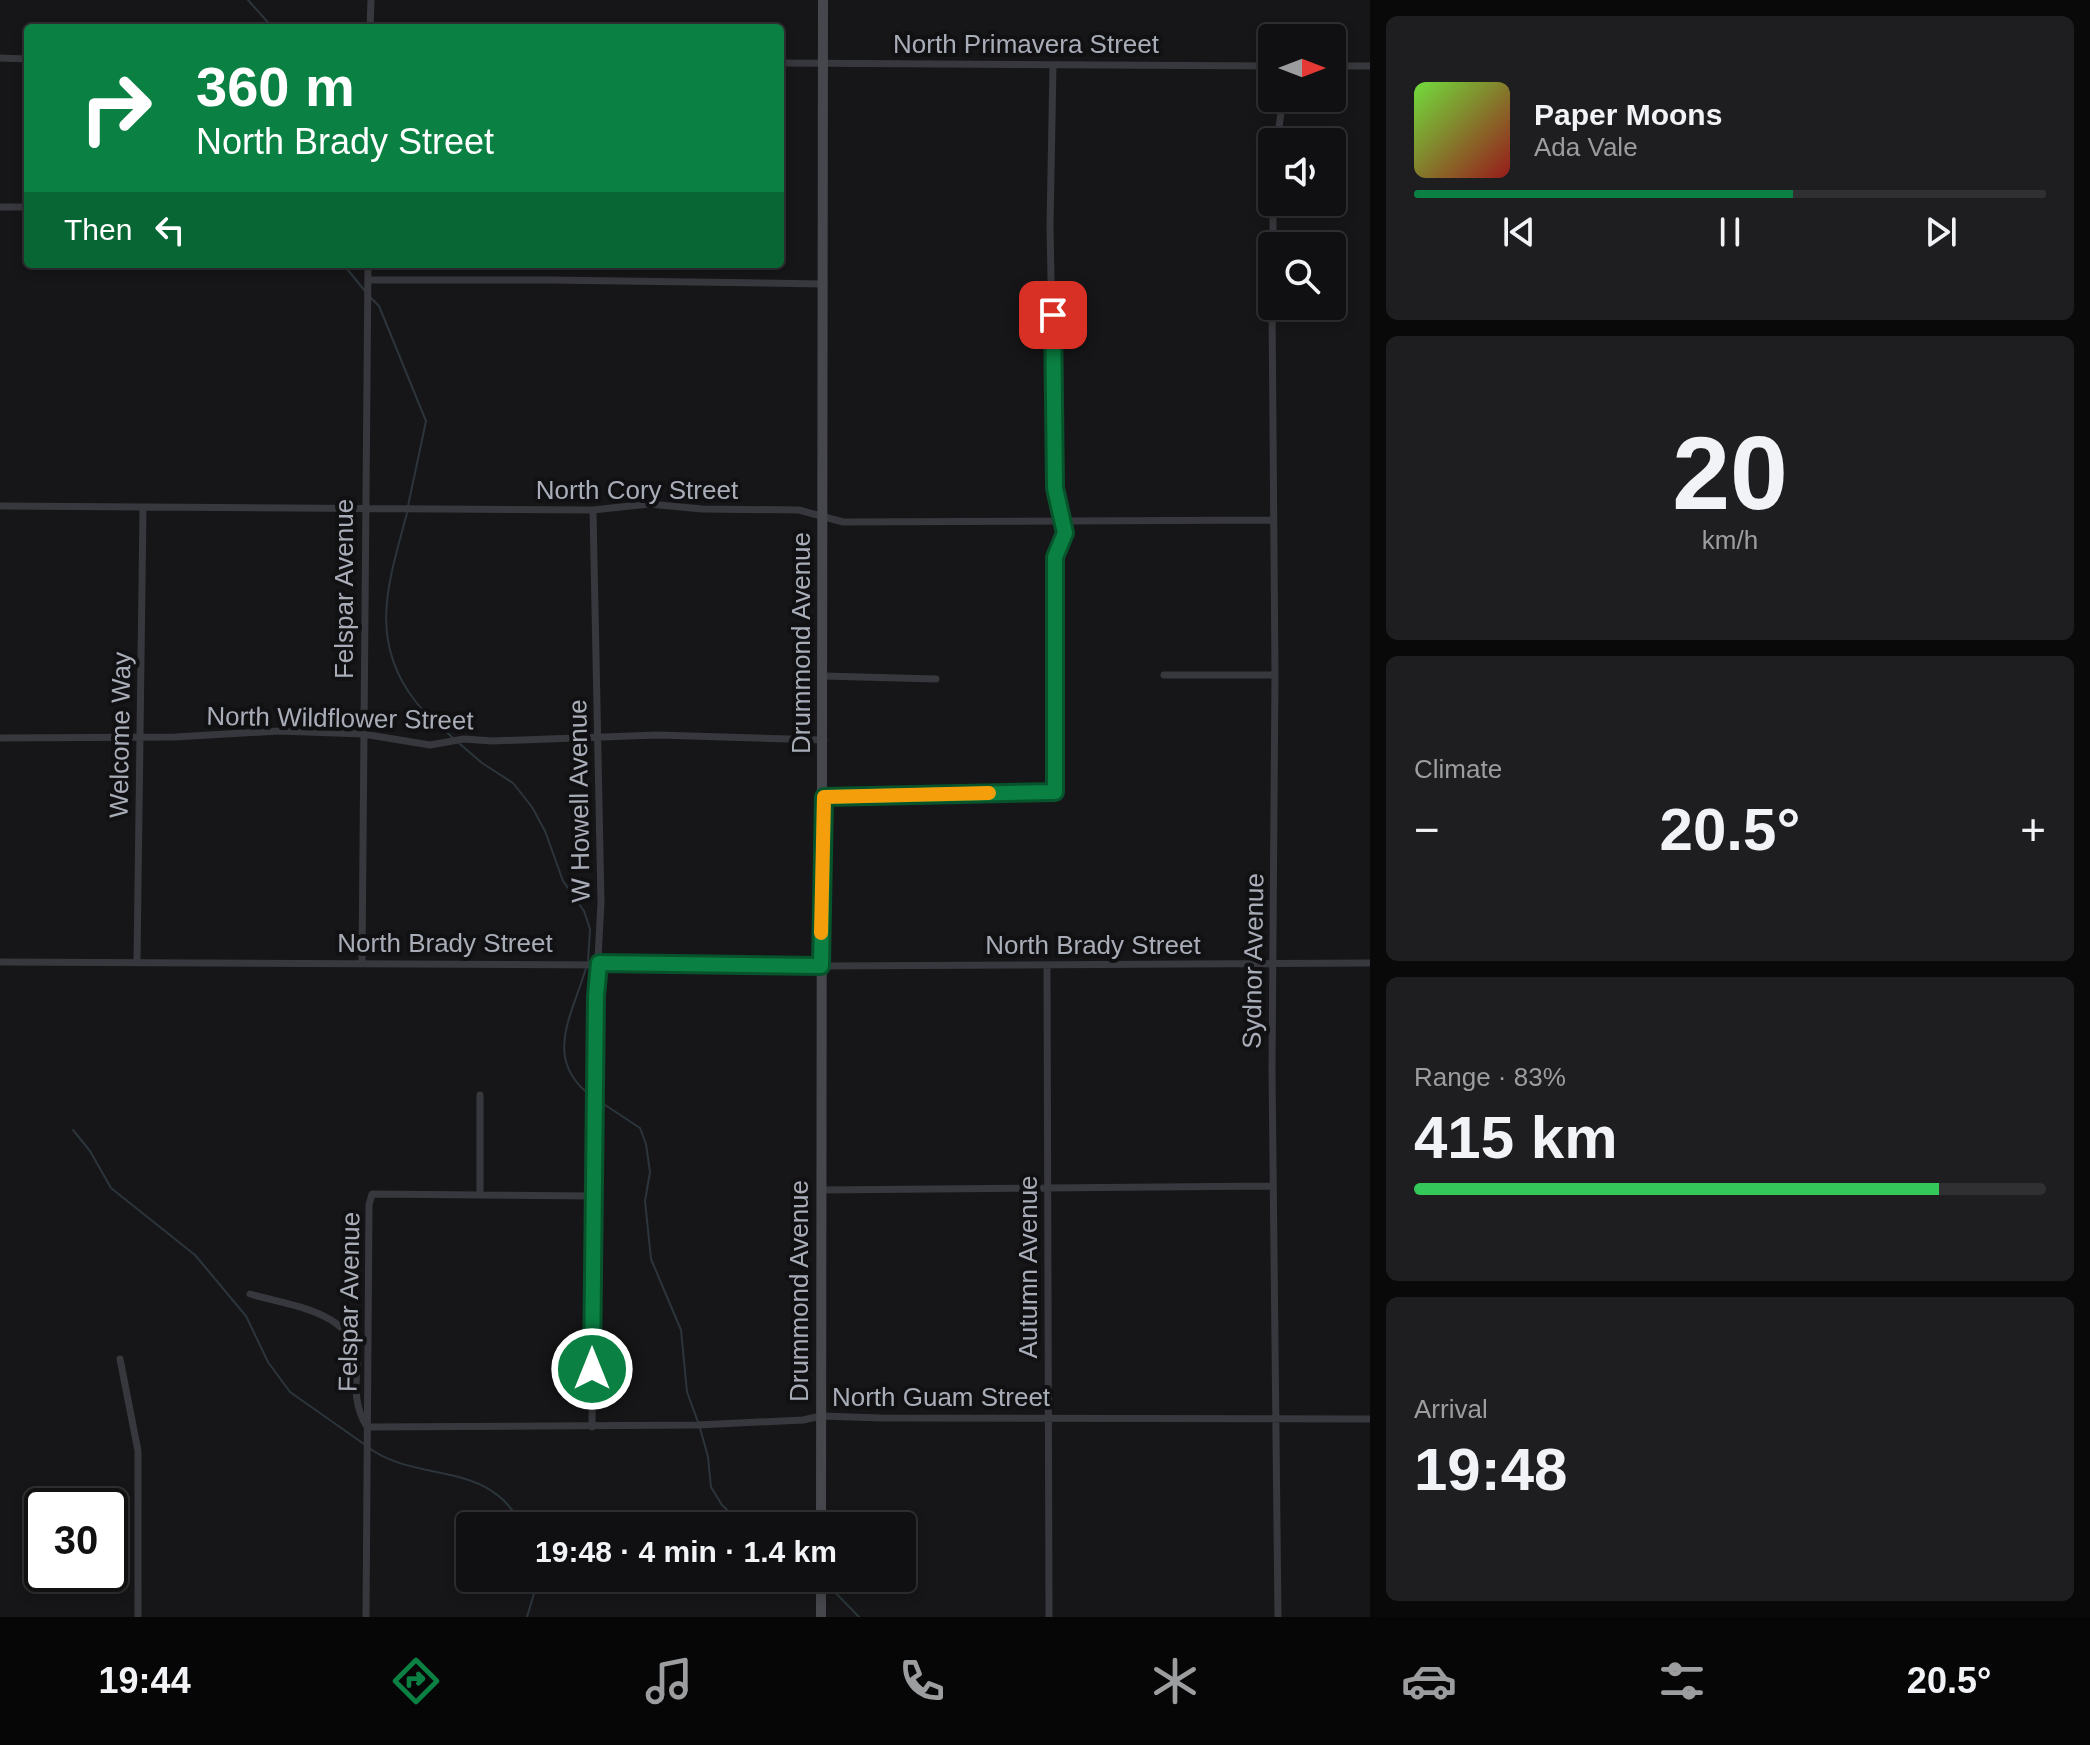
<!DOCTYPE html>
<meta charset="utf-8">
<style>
:root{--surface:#101012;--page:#1e1e20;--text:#f1f3f6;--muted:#9c9d9f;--line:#303032;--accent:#0b8043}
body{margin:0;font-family:Arial,sans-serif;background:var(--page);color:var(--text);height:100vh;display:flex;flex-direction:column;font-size:30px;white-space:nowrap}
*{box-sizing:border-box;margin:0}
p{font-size:26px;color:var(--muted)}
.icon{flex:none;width:44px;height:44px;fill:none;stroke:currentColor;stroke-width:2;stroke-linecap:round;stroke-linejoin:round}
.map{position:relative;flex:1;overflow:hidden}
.side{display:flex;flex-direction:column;gap:16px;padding:16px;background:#09090a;width:720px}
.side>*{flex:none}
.hud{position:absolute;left:24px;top:24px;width:760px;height:244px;border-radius:8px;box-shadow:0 4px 12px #0003,0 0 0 2px var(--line);background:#0b8043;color:#fff;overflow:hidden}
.needle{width:52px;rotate:90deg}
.buttons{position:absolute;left:1258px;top:24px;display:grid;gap:16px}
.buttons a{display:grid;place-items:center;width:88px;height:88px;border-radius:8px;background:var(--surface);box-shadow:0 4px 12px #0003,0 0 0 2px var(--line);font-size:40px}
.speed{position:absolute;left:24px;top:1488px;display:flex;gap:16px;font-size:40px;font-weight:700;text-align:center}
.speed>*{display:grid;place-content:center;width:104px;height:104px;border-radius:50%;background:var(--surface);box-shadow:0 4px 12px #0003,0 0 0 2px var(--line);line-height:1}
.speed .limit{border:4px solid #111;border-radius:12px;background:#fff;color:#111}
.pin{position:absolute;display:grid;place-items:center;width:68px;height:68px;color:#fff;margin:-34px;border-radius:16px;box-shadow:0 4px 12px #0006}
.me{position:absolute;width:88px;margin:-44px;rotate:0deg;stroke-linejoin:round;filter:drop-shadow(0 0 6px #0008)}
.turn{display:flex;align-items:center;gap:28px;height:168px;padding:0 40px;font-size:36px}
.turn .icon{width:104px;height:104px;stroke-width:2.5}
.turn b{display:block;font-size:56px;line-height:68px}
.then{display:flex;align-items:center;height:76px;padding:0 40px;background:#0003;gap:16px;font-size:30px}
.big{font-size:60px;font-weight:700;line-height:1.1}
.side .card{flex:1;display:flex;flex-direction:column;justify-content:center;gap:12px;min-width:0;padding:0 28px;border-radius:12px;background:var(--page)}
.side .dial{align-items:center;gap:0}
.dial b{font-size:104px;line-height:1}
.song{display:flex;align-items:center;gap:24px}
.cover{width:96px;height:96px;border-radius:12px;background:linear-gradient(135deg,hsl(100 70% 55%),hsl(0 70% 35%))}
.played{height:8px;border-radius:4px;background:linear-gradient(90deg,var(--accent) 60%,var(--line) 60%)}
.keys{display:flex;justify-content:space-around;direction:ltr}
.heat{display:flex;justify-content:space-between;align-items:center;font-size:44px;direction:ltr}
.charge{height:12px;border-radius:6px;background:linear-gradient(90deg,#34c759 83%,var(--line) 0)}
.trip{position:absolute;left:456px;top:1512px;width:460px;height:80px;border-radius:8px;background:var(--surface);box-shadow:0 4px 12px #0003,0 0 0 2px var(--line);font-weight:700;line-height:80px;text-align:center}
.tab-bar{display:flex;height:128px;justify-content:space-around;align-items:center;background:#060607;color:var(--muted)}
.tab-bar .icon{width:56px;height:56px}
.tab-bar .active{color:var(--accent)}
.tab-bar b{font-size:36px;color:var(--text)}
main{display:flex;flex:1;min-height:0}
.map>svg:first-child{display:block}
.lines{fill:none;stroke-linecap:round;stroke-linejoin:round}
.stream{stroke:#2c353c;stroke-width:2}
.street{stroke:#37383d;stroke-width:7}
.secondary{stroke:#45474d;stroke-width:10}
.route-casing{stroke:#07532c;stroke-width:20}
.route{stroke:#0b8043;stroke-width:14}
.slow{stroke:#f59e0b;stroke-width:14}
.labels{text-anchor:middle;stroke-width:8;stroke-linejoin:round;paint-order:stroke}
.street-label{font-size:26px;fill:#a8adb8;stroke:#111113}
</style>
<main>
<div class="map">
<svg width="1370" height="1617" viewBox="0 0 1370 1617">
<rect width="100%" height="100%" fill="#161618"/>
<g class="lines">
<path class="stream" d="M248,0L273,28
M343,264L365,291
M369,296L379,306L426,421L408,506
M407,513C389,581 367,640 416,702C426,715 440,726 452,737
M460,744L482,763L513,783L532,807L545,831L563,881L584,911L590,929L588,962
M586,968C572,1016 541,1061 594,1098
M599,1101L640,1128L646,1144L650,1172L645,1201L651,1259L681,1330L687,1392L698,1422
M73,1130L90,1151L111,1188L195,1255L246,1316L268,1362L290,1392L364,1444
M700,1428L708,1457L711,1487L722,1505L744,1526
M369,1448C419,1484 489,1459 522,1526
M827,1584L859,1617
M527,1617L535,1590L536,1578"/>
<path class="street" d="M370,28L371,0
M0,58L28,59
M780,63L1272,66
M1332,66H1370
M1277,142L1283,98
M0,207H28
M1273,246V202
M368,280H551L824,284
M1272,306L1275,675L1272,1070L1278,1617
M0,506L593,510L649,504L702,509L799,510L843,522L1273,520
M1164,675H1275
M823,676L936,679
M0,738L175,737L279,731L363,734L430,745L464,739L492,741L657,735L824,740
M824,797L1055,792V557L1065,533L1055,488L1050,226L1053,65
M137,961L143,509
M0,962L821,966L1370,963
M362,963L368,264
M1047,966L1049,1617
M480,1095V1194
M822,1190L1273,1186
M250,1294C291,1306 360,1312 357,1367C355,1389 355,1408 367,1427L697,1425L803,1420L821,1416L881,1418L1370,1419
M120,1359L138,1451V1617
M592,1427L596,996L601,902L593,510
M366,1617L369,1205L372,1194L593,1196"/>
<path class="secondary" d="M821,1526L823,0
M821,1578V1617"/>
</g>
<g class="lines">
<defs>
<path id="route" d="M592,1369L596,996L599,963L821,966L824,797L1055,792V557L1065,533L1055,488L1053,315"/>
</defs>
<use href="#route" class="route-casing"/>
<use href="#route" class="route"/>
<path class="slow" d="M821,933L824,797L989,793"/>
</g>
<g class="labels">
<g class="street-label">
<text x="1026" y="53">North Primavera Street</text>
<text x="637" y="499">North Cory Street</text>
<text transform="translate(344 589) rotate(-90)" y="9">Felspar Avenue</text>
<text transform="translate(801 643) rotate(-90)" y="9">Drummond Avenue</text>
<text transform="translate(340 718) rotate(1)" y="9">North Wildflower Street</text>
<text transform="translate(120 735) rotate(-89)" y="9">Welcome Way</text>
<text transform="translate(579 801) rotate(-91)" y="9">W Howell Avenue</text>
<text x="445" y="952">North Brady Street</text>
<text x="1093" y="954">North Brady Street</text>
<text transform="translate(1253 961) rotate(-89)" y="9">Sydnor Avenue</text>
<text transform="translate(1028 1267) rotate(-90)" y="9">Autumn Avenue</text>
<text transform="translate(799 1291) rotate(-90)" y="9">Drummond Avenue</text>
<text transform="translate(349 1302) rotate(-89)" y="9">Felspar Avenue</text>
<text x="941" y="1406">North Guam Street</text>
</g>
</g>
</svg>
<div class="buttons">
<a><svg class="needle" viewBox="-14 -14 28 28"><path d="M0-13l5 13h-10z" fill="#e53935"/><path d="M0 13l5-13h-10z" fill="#9c9d9f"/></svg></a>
<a><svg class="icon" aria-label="sound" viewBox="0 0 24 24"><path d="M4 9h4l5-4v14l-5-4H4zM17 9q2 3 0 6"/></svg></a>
<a><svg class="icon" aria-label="search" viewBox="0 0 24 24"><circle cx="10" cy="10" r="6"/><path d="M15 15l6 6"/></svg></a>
</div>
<div class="speed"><div class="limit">30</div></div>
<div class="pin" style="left:1053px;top:315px;background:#d93025"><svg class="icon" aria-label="arrive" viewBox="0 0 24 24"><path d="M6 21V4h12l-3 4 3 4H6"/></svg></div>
<svg class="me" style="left:592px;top:1369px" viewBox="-20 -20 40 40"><circle r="17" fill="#0b8043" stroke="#fff" stroke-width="3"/><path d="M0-11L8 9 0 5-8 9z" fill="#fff"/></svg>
<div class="trip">19:48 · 4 min · 1.4 km</div>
<div class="hud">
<div class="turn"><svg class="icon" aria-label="right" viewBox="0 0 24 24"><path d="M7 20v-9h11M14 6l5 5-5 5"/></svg><div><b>360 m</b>North Brady Street</div></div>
<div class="then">Then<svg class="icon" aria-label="left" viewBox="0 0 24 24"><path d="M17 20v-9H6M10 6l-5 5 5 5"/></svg></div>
</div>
</div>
<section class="side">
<div class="card">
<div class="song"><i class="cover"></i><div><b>Paper Moons</b><p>Ada Vale</p></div></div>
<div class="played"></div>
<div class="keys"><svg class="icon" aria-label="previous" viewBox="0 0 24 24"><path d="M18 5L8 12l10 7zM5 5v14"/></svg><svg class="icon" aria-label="pause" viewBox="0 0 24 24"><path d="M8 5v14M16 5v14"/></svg><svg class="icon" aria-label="next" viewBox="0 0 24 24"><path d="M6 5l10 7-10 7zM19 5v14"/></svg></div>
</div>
<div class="card dial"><b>20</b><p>km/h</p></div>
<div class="card"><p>Climate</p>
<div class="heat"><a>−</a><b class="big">20.5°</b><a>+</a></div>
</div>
<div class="card"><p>Range · 83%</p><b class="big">415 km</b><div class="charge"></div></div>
<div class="card"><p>Arrival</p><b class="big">19:48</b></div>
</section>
</main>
<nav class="tab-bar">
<b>19:44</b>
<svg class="icon active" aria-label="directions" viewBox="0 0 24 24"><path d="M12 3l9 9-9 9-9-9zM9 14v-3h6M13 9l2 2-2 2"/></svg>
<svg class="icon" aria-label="music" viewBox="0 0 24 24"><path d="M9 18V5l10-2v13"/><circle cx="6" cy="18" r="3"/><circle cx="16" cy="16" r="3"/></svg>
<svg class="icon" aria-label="phone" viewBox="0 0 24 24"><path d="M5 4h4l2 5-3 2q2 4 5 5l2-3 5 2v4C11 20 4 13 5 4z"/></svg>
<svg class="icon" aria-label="climate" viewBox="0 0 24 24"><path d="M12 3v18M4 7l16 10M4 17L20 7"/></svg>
<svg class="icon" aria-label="car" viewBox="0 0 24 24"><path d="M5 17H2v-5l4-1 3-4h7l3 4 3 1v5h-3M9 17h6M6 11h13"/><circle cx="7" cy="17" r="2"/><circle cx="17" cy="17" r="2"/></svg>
<svg class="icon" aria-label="filters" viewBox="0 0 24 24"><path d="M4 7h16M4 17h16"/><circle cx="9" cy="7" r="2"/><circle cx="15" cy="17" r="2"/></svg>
<b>20.5°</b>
</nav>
